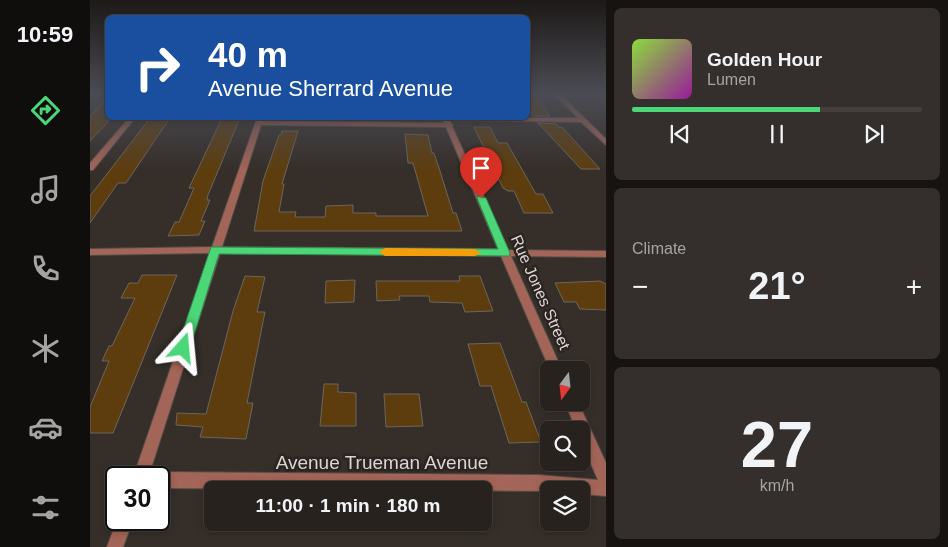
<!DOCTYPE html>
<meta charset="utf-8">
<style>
:root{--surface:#28221f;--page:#342f2c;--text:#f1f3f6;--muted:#a5a4a4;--line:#443f3d;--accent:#4bd677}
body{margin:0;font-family:Arial,sans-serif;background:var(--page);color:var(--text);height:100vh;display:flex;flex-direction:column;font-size:19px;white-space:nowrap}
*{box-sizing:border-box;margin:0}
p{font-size:16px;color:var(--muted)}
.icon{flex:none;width:28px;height:28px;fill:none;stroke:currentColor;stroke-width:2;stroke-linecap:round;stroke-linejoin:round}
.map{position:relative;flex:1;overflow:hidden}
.drawer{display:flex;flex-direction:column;gap:8px;padding:8px;background:#161311;width:342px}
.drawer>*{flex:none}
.banner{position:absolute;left:15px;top:15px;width:425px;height:105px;border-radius:8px;box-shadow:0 2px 8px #0003,0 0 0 1px var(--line);background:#1a4fa0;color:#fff;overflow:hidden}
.needle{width:32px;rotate:195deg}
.buttons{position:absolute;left:450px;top:361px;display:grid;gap:10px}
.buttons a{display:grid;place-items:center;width:50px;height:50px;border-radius:8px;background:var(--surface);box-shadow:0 2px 8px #0003,0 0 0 1px var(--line);font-size:25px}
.speed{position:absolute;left:15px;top:466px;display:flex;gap:10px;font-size:25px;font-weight:700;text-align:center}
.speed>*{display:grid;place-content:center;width:65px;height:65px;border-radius:50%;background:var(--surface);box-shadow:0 2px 8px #0003,0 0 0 1px var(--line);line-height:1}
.speed .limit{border:2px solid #111;border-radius:8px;background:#fff;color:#111}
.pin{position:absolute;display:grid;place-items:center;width:42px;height:42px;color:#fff;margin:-51px -21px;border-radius:50% 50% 50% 0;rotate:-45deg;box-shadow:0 0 5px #0007}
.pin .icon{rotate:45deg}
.me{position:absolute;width:55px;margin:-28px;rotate:18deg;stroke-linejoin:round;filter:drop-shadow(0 0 4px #0008)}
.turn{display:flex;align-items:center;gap:18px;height:105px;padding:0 20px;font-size:22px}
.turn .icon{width:65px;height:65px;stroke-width:2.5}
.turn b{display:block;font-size:35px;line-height:42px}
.big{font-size:38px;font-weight:700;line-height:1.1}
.drawer .widget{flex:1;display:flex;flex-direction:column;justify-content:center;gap:8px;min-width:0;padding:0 18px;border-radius:8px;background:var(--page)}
.drawer .dial{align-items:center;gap:0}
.dial b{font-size:65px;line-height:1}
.song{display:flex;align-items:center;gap:15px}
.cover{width:60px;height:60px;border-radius:8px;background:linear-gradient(135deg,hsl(90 70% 55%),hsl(300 70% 35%))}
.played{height:5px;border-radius:2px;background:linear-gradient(90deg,var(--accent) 65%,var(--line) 65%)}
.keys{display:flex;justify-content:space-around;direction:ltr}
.heat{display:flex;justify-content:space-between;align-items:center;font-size:28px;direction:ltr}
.trip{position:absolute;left:114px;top:481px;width:288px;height:50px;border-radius:8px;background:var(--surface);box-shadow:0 2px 8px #0003,0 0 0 1px var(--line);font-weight:700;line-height:50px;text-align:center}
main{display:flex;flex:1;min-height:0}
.tabs{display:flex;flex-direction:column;width:90px;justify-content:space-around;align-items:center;background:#100e0c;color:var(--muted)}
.tabs .icon{width:35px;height:35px}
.tabs .selected{color:var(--accent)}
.tabs b{font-size:22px;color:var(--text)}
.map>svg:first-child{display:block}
.building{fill:#5d3d0d;stroke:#6c665f}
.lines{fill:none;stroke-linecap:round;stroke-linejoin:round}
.minor-casing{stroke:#534c48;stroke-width:2}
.minor{fill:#a36557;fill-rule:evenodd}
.route{fill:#4bd677;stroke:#318b4d}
.slow{fill:#f59e0b}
.labels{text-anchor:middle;stroke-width:5;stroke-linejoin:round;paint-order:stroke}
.street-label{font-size:16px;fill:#dad6d3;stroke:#2b2420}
.near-street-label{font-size:19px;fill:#dad6d3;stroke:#2b2420}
</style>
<main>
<nav class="tabs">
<b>10:59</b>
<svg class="icon selected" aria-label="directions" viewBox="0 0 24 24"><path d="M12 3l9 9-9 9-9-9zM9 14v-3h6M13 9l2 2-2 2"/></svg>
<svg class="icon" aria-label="music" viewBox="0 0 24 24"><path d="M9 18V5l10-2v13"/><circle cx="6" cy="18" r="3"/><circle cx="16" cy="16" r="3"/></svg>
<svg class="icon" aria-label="phone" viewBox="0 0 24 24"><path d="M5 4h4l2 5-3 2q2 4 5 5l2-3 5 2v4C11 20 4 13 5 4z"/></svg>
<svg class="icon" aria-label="climate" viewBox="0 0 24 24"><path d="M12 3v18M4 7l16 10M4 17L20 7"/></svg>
<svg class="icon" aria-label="car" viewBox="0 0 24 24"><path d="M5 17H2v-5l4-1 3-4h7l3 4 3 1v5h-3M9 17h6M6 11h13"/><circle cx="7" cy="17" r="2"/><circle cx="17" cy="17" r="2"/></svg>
<svg class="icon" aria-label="filters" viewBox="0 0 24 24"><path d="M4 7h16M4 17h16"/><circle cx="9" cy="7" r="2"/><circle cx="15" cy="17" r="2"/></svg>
</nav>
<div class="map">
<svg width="516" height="547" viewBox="0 0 516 547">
<rect width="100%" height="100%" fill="#352e29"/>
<path class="building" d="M438,94H443L460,116H443L438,108Z
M18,98V122L0,141V116Z
M60,118H80L36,183H28L0,223V196Z
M132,118H150L118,195L117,200H120L111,221H115L109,235L78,236L85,222H89L104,188H99Z
M448,123L466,124L470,128L472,127L510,169H491Z
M384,127H400L408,143H417L446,194H453L463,213H434L424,191H418L413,188Z
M192,131H208L192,184H194L189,212H206L205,217H235L236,206L263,205V213H286V216H338L323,163H318L315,134L338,135L342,153H344L350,171L363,213H366L372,231H164L173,181L189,135H191Z
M52,275H87L23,433H0V407L19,361H12L19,346H22L45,298H31L39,283H48Z
M155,276L175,277L167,312H175L157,403H163L156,439L110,437L113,427L86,425L87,413L116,414L143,311Z
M369,276H390L403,311L375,312L372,303L340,302L339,296H309L310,300L287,301L286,281H370Z
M265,280L264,302L235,303L236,281Z
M510,281L516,284V310L490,309L486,302H474L465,283Z
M410,343L432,402H436L451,442L419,443L401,386H390L378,344Z
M234,384H248V392L266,393V426H230Z
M294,394H329L333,426L296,427Z"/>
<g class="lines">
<defs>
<path id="minor" d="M464,94H470L516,139V145L491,122L359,120L363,125L362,126L418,250L516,251V257L421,256L472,370H460L411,256L130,253L58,478H43L120,253L0,255V249L122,247L167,118H173L172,121L354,123L352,118H488ZM171,125L356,127L408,249L132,247Z
M39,118H45L3,170H0V163Z
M475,402H488L516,463V496L491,494V490H459V491L69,488V478H62L64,475L69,472L449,475L508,480L491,441V430H486Z
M27,520H43L33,547H17Z"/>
</defs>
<use href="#minor" class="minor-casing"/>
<use href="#minor" class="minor"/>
</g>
<linearGradient id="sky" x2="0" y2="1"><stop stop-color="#1d1917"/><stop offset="0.55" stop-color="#4b4c54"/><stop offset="1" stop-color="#4b4c54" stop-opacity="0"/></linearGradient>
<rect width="516" height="171" fill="url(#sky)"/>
<path class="route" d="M388,196L396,198L420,253L419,256L129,254L100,348L98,353L93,355L89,353L87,348L121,247L408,249L387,198Z"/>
<path class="slow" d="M295,248L385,249L391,253L385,256H295L289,252Z"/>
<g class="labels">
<g class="street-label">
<text transform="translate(451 292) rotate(66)" y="6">Rue Jones Street</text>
</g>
<g class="near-street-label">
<text x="292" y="469">Avenue Trueman Avenue</text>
</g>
</g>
</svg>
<div class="buttons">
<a><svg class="needle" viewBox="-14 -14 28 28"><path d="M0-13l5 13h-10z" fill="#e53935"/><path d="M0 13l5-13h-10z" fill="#a5a4a4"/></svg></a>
<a><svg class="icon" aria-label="search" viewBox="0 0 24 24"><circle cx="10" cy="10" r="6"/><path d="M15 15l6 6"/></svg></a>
<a><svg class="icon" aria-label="layers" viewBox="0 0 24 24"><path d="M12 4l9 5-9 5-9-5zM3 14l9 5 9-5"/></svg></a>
</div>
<div class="speed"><div class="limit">30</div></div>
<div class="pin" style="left:391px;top:198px;background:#d93025"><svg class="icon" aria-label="arrive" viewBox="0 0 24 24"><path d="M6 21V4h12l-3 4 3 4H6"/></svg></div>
<svg class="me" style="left:93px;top:348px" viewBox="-20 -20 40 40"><path d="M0-17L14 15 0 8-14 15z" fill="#4bd677" stroke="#fff" stroke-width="4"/></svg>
<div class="trip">11:00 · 1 min · 180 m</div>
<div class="banner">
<div class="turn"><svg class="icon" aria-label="right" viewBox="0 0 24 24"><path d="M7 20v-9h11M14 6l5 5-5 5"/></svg><div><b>40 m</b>Avenue Sherrard Avenue</div></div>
</div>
</div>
<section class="drawer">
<div class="widget">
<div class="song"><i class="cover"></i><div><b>Golden Hour</b><p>Lumen</p></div></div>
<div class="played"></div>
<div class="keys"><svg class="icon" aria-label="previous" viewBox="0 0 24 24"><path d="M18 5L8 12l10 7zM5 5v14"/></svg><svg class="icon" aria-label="pause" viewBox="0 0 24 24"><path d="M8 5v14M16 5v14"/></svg><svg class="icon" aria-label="next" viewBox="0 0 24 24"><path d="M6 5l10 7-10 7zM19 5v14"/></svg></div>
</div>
<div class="widget"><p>Climate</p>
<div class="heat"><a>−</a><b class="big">21°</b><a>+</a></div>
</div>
<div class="widget dial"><b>27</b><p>km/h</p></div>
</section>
</main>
